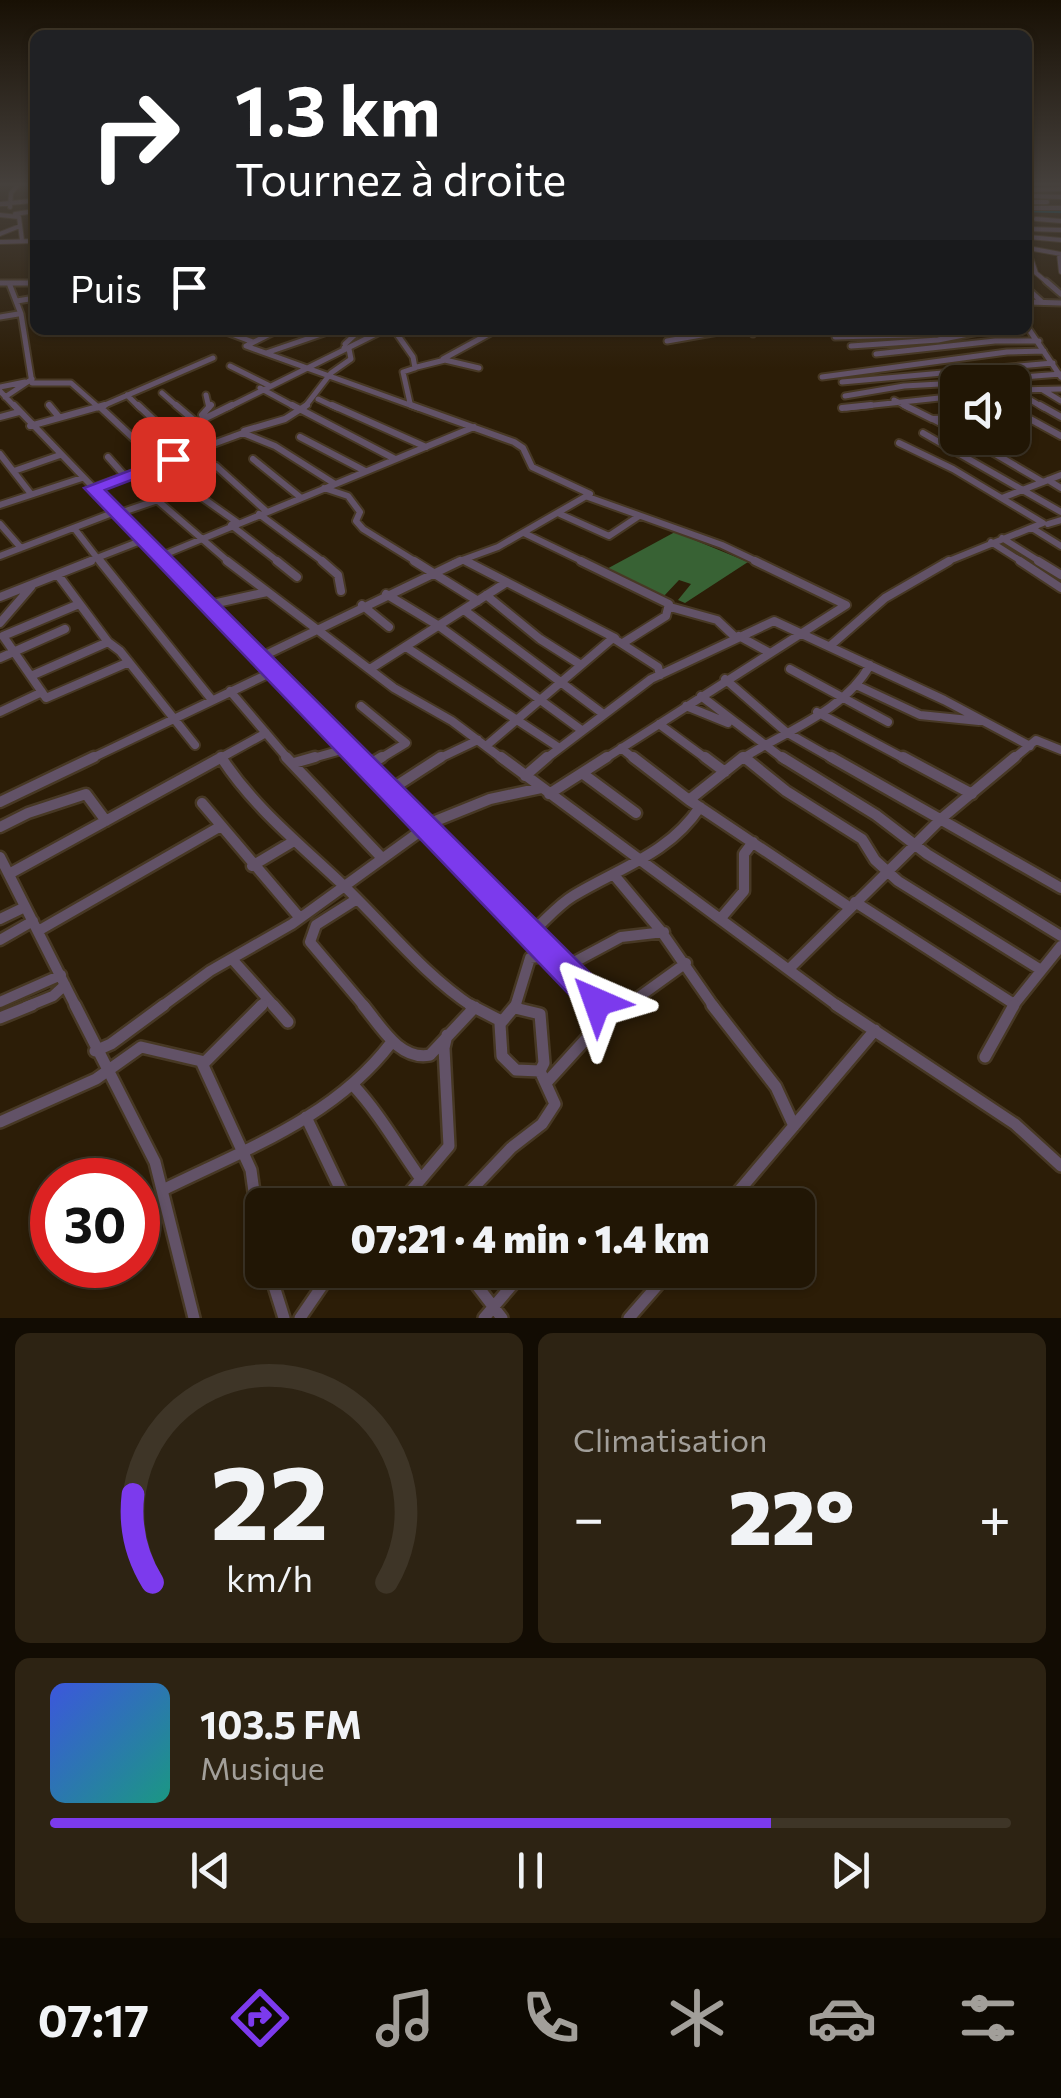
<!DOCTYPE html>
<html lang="fr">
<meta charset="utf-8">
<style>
:root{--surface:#211605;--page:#2d2313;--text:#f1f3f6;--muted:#a29f9a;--line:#3e3527;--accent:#7c3aed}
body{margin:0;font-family:Commissioner,sans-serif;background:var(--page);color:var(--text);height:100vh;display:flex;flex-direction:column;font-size:38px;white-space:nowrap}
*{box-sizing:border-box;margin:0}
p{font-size:32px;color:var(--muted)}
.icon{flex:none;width:55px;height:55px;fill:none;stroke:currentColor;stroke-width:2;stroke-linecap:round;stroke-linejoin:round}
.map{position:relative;height:1318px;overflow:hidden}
.sheet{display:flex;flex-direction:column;gap:15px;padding:15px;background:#120c03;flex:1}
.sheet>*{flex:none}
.top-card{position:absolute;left:30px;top:30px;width:1002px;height:305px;border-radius:15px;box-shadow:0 2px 8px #0004,0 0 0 2px var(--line);background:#202124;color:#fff;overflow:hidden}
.controls{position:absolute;left:940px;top:365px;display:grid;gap:20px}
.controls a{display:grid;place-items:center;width:90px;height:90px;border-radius:15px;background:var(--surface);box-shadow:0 2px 8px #0004,0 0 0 2px var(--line);font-size:50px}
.speed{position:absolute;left:30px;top:1158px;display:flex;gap:20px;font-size:50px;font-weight:700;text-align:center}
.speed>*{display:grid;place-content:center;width:130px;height:130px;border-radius:50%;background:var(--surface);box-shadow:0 2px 8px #0004,0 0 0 2px var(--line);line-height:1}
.speed .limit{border:15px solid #d22;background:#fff;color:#111}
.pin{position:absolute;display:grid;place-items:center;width:85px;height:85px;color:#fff;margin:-42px;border-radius:20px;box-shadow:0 5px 15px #0006}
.me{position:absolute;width:110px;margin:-55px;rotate:317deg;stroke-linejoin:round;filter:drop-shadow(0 0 8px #0008)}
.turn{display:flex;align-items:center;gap:35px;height:210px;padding:0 40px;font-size:45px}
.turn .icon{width:130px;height:130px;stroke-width:2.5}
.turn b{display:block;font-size:70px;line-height:85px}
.then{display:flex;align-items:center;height:95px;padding:0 40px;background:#0003;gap:20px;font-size:38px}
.big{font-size:75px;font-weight:800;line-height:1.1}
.sheet .card{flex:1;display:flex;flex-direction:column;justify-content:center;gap:15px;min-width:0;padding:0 35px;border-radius:15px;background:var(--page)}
.sheet .dial{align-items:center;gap:0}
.dial svg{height:260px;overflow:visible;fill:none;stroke:var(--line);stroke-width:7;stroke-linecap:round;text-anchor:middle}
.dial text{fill:var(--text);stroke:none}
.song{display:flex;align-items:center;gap:30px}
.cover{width:120px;height:120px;border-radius:15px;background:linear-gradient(135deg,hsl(230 70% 55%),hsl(170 70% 35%))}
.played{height:10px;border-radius:5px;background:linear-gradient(90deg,var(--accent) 75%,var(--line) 75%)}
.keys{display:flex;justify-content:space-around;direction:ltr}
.heat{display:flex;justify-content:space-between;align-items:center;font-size:55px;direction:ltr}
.sheet .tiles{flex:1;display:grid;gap:15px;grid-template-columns:1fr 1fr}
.card:last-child{grid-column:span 2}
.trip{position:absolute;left:245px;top:1188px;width:570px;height:100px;border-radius:15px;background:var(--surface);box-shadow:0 2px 8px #0004,0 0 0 2px var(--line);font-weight:800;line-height:100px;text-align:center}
.tabs{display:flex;height:160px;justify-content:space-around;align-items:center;background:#0d0902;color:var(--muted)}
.tabs .icon{width:70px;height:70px}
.tabs .on{color:var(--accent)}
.tabs b{font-size:45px;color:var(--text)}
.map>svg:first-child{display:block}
.forest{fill:#386234}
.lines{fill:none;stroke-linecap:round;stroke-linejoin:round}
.stream{stroke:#044e5e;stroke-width:2.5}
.minor-far5-casing{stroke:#473824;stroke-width:6}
.minor-far4-casing{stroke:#473824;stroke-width:9}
.minor-far3-casing{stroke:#473824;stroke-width:10}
.minor-far2-casing{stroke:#473824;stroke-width:12}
.minor-far1-casing{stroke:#473824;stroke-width:15}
.minor-casing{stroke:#473824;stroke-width:16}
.minor-far5{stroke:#625267;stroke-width:4}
.minor-far4{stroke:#625267;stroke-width:5}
.minor-far3{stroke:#625267;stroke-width:6}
.minor-far2{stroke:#625267;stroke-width:8}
.minor-far1{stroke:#625267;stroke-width:10}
.minor{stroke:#625267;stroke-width:11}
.route{fill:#7c3aed;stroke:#51269a;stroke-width:2.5}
</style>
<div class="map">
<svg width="1061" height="1318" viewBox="0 0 1061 1318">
<rect width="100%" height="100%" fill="#2c1d07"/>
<path class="forest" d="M675,532L748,562L685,603L678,600L691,584L679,580L663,597L603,571Z"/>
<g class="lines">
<path class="stream" d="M1028,211L1061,212"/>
<defs>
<path id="minor-far5" d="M1028,190L1061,189
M1028,196L1061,197
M1028,202H1047
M0,204L31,201L33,189
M10,207L11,193L18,185
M1028,208H1061
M15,214L35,211
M0,215L19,217L22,240
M1036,219L1061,221
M1028,229L1061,230
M0,234L20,226
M1028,237L1061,240
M0,242L35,241
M1028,248L1061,254
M1028,249L1036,273L1049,284
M1059,254L1061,272
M0,283H35"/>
<path id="minor-far4" d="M1046,281L1061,294
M0,283H35
M9,283L21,314L32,383H71L97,406
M1028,289L1042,302
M17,301L35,298
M1028,302L1061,303
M0,317L18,314
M1028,328L1061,377
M221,330L253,342
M394,330L413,357L415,368
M749,330L753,334
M835,337L943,334L958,330
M667,341L730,330
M345,344L360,330
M246,346L418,408
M246,346L278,330
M851,346L938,340L989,330
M266,353L333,330
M876,354L995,341H1039
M443,359L496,330
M230,366L268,385
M417,367L445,360L479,368
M822,377L1007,352L1044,351
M842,382L1053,363
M958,382L1061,374
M0,387L25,382
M260,388L297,408
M1012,389L1044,408
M1016,390L1061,389
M1043,390L1061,401
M0,391L16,408
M162,393L179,408
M127,395L140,408
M206,395L209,408
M845,396L904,386L958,383
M5,397L32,379
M318,399L337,408
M894,400L909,408
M410,403L403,372L415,368
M98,408L213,358
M227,408L384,330
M304,408L331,373L351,359L349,349L344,348
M846,408L958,396"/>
<path id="minor-far3" d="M14,405L166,563
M49,405L59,417
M138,405L170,435
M176,405L196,422
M292,405L395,459
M332,405L426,447
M411,405L514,442L523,448L532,467L590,494L498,547L454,563
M904,405L932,419
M1040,405L1061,417
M100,407L160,463
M842,408L871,405
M1012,409L1061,436
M202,415L211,405
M0,417L19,412
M933,419L958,432
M933,419L958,418
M30,426L105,405
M244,431L285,419L307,405
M923,433L1061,512
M300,437L365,471
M968,438L1043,482
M899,443L953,469L1043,523L944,563
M145,448L232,405
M0,454L31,494
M108,457L125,476
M253,459L300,497
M14,471L60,455
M1048,480L1061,488
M196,482L216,466L266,511
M93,488L243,433L275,446L335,484
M324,488L348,496L360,512L356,521L363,529L418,563
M588,497L722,545L760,563
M1002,498L1061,475
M157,500L230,563
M0,505L82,478
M117,514L190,489L238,523
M259,514L325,563
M560,514L609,536L639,516
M0,524L21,548
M1048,524L1061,520
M231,525L280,563
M74,528L101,563
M1032,528L1061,546
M524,533L586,563
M1002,538L1042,563
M991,542L1024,563
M0,556L115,512
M161,556L474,427
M464,560L471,563
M84,563L143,540"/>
<path id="minor-far2" d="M100,561L212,700
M164,561L356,760
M227,561L394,688L452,721L504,760
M277,561L297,577
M322,561L338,575L341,591
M414,561L478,601
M466,561L615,638
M581,561L669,604L666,616L623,643
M1020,561L1061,588
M1038,561L1061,575
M58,575L108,642
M386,594L439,626L580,729
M486,595L540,639L581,665
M0,597L91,561
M79,604L3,636L46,698L129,662
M208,605L267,592
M362,605L389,627
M670,607L717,620L735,637
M464,610L602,713
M0,623L31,587
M739,636L770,653
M830,646L885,598L949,561
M406,647L558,747
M0,658L65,629
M257,659L460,561
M370,669L504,584
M790,669L888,722
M31,676L108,642L120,651L195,745
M725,679L786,732L835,760
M856,685L920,715L979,721
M230,691L289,760
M701,696L785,760
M361,706L406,743L378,760
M686,706L728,723
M0,712L42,692
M817,712L907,760
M659,724L708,760
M486,746L613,638L658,667L660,675
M621,748L636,760
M744,757L747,760
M88,760L270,673
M217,760L266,733
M306,760L345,749
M436,760L478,740
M544,760L651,679L774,621L944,700L1030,746
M603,760L846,605L755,561
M740,760C783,732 844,712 870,665
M1012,760L1036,740L1061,750"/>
<path id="minor-far1" d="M221,757C254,808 300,844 344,886C386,926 424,975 473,1007
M286,757L381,857
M353,757L532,932L600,1007
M501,757L839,1007
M633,757L689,800L849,907
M705,757L725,772
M744,757L786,791L862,839L875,860L898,881L1041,970
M782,757L876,815L927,854L1061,936
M831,757L1061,888
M903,757L972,794
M294,763L315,757
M367,766L382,757
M582,773L636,813
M525,776L547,757
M390,790L441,757
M549,794L607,757
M689,800L743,757
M0,802L94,757
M202,803L300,918
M0,827L28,813L86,794L106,821
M0,857L76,1007
M252,866L294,841
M9,874L222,757
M614,875L661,931L714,1007
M357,899L316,925L310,942L365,1007
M855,902L1014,1004
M721,918L744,891V854L753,842
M0,919L25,907
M38,931L221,826
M532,932C546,920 558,905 573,896C619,868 669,854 700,807
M0,940L33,921
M232,959L275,1007
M565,967L621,937L664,932
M789,969L942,818L1015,757
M0,1002L61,975
M26,1007L53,996L65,985
M161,1007L210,971L292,924L433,822L490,799L541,788
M260,1007L268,999
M515,1007L530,958L553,955
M625,1007L686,963
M1012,1007L1061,946"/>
<path id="minor" d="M75,1005L155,1162L194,1318
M273,1005L288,1022
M363,1005C380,1025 399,1061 430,1055L475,1007
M470,1005L501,1021
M516,1005L500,1024L502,1056L516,1070L540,1071
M599,1005L606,1017
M712,1005L776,1087L794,1126
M836,1005L1015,1124L1061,1166
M0,1018L32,1005
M95,1051L111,1044L164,1005
M985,1057L1014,1005
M204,1063L262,1005
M546,1083L606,1017L630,1005
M353,1085C380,1114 398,1147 421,1179
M306,1117L348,1205
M0,1122L96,1079L141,1047L201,1061L251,1170L262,1249
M165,1189C246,1149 335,1117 391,1043
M399,1205L449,1146L444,1048L447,1035
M457,1205L511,1148L542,1124L555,1104L540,1071L544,1063L540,1014L515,1008
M727,1205L875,1030
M269,1270L284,1318
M465,1270L502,1318
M300,1318L333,1270
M484,1318L525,1270
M629,1318L671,1270"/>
</defs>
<use href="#minor-far5" class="minor-far5-casing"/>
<use href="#minor-far4" class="minor-far4-casing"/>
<use href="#minor-far3" class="minor-far3-casing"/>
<use href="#minor-far2" class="minor-far2-casing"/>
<use href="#minor-far1" class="minor-far1-casing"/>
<use href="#minor" class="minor-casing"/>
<use href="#minor-far5" class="minor-far5"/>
<use href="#minor-far4" class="minor-far4"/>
<use href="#minor-far3" class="minor-far3"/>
<use href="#minor-far2" class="minor-far2"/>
<use href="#minor-far1" class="minor-far1"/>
<use href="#minor" class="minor"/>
</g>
<linearGradient id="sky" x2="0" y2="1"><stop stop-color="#181004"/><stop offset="0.5" stop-color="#45403c"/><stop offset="1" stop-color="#45403c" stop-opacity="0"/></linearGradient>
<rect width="1061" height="369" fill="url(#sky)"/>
<path class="route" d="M173,454L179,455V462L105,490L608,991L613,1002L608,1012L597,1016L586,1012L84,488Z"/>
</svg>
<div class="controls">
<a><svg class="icon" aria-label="sound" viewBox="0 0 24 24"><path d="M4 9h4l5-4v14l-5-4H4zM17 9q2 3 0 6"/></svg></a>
</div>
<div class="speed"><div class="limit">30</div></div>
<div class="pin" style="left:173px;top:459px;background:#d93025"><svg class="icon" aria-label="arrive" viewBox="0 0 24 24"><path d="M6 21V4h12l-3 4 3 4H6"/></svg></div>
<svg class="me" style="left:597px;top:1002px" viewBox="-20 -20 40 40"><path d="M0-17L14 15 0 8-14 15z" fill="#7c3aed" stroke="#fff" stroke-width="4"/></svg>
<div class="trip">07:21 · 4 min · 1.4 km</div>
<div class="top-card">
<div class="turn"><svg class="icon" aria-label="right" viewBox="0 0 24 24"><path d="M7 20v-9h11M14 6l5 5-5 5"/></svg><div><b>1.3 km</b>Tournez à droite</div></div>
<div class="then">Puis<svg class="icon" aria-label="arrive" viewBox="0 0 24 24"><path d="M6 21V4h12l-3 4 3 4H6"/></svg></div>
</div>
</div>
<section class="sheet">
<div class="tiles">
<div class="card dial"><svg viewBox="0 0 100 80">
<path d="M14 69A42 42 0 1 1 86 69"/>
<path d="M14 69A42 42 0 0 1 8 42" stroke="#7c3aed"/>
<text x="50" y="56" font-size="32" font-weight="700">22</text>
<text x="50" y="72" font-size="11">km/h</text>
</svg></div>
<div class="card"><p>Climatisation</p>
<div class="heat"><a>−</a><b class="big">22°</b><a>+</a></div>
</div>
<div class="card">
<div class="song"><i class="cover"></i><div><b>103.5 FM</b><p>Musique</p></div></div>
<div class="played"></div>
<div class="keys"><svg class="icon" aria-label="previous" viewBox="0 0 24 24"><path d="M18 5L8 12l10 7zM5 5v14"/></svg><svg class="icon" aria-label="pause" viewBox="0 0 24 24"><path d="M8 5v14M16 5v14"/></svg><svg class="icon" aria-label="next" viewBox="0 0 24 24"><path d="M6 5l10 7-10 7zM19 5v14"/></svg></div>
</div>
</div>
</section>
<nav class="tabs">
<b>07:17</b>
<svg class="icon on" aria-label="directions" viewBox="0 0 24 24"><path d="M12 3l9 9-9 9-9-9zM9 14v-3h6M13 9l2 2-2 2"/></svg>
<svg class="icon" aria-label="music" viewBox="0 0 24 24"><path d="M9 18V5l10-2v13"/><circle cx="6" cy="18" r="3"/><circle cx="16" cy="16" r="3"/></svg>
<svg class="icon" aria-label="phone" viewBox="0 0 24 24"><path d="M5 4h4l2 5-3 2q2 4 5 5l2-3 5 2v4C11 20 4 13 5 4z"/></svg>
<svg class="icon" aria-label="climate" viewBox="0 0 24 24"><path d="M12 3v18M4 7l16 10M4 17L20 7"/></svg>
<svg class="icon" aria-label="car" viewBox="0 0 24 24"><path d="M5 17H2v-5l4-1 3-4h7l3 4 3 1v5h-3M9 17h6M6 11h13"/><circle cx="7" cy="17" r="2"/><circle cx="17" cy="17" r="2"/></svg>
<svg class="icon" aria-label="filters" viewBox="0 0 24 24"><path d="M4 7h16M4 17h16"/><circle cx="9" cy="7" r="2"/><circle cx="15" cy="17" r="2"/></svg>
</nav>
